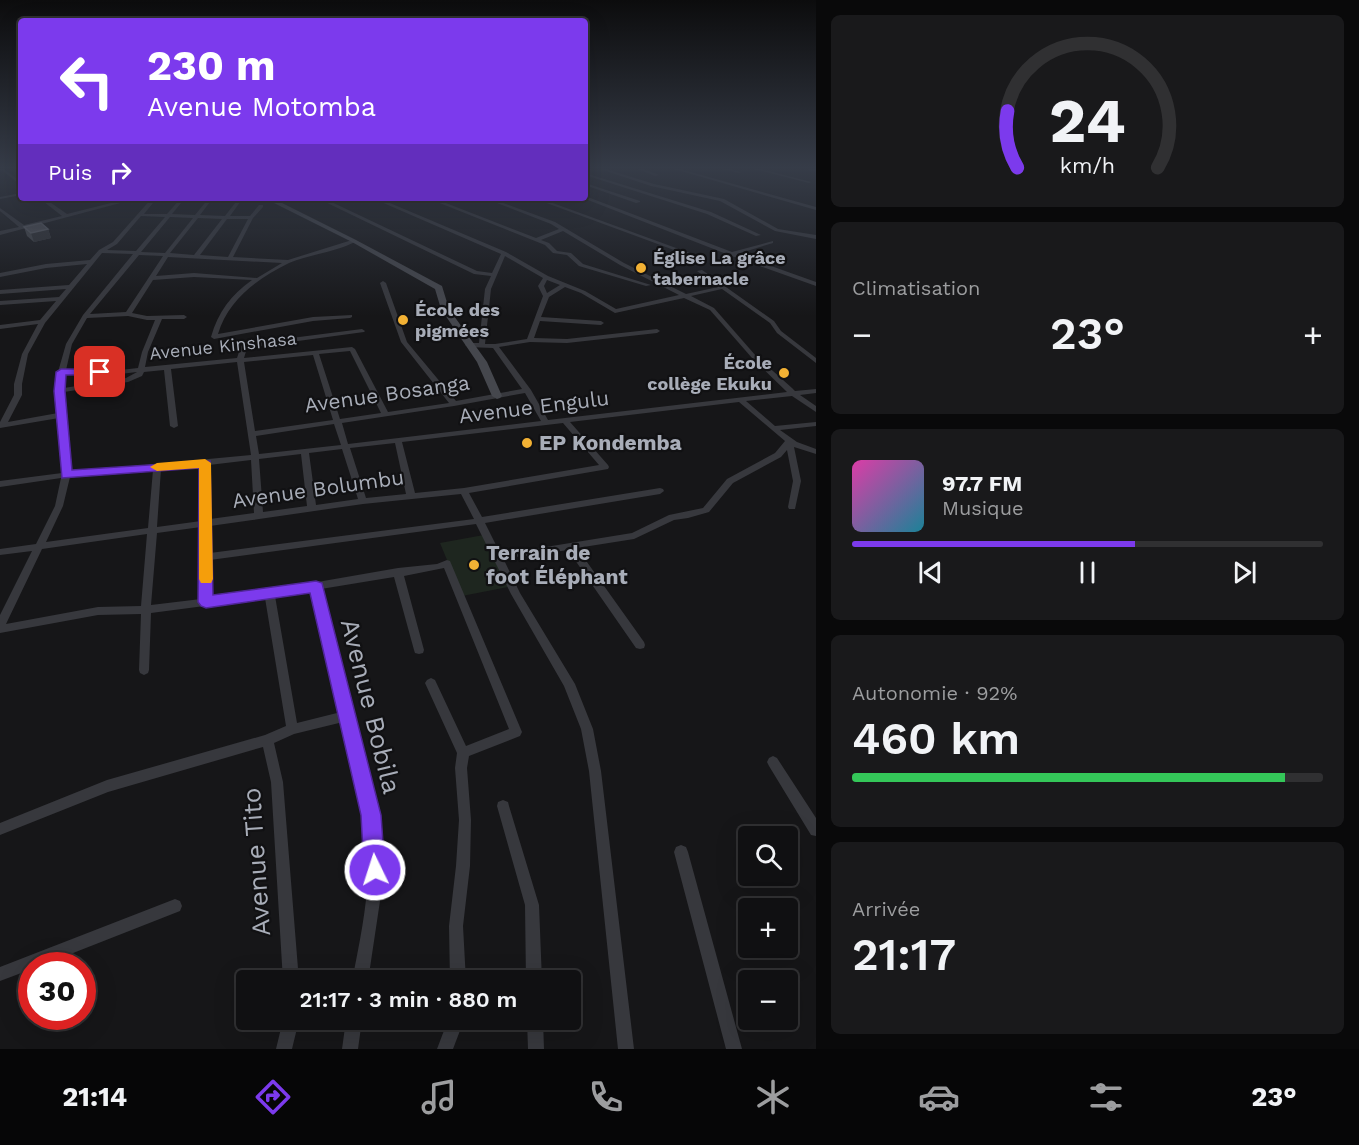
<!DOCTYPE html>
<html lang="fr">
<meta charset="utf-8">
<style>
:root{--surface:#101012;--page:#19191b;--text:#f1f3f6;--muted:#9c9d9f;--line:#303032;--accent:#7c3aed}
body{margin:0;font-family:"Work Sans",sans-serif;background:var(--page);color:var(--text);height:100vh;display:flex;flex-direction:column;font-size:22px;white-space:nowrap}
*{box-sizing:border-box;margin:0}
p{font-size:20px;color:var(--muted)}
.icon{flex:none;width:33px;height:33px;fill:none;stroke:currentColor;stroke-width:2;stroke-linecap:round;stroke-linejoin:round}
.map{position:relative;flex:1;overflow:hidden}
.panel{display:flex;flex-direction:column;gap:15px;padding:15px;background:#09090a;width:543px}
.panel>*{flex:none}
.top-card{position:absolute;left:18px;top:18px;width:570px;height:183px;border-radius:6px;box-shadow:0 6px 24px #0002,0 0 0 2px var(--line);background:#7c3aed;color:#fff;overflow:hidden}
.controls{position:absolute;left:738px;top:826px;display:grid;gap:12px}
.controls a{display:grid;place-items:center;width:60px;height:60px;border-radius:6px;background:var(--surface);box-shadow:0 6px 24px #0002,0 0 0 2px var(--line);font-size:30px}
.speed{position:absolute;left:18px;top:952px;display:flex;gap:12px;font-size:30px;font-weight:700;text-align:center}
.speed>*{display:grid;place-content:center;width:78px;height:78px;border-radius:50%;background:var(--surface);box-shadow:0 6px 24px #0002,0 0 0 2px var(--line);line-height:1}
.speed .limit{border:9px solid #d22;background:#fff;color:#111}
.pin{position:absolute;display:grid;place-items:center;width:51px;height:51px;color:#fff;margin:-26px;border-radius:12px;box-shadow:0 3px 9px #0006}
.me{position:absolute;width:66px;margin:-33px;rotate:356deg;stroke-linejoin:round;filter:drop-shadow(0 0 4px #0008)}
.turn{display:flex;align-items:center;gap:21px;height:126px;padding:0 30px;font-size:27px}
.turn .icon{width:78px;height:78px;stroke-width:2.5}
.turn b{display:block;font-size:42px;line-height:51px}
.then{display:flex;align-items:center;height:57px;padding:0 30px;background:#0003;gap:12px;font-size:22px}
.big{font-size:45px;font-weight:600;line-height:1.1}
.panel .tile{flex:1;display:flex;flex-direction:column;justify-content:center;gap:9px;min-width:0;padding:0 21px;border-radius:9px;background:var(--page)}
.panel .dial{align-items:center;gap:0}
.dial svg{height:156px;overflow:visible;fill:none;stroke:var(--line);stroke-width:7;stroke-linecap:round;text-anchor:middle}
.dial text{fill:var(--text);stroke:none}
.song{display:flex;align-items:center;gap:18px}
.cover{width:72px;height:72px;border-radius:9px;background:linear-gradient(135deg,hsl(320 70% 55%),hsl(190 70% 35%))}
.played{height:6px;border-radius:3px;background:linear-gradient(90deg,var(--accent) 60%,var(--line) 60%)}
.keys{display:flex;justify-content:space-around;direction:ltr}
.heat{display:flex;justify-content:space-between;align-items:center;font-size:33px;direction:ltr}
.charge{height:9px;border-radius:4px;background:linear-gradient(90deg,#34c759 92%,var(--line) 0)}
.trip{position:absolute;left:236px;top:970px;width:345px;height:60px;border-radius:6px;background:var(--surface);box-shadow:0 6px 24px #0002,0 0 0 2px var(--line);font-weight:600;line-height:60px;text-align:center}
.dock{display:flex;height:96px;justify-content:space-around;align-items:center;background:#060607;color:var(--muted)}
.dock .icon{width:42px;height:42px}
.dock .on{color:var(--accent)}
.dock b{font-size:27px;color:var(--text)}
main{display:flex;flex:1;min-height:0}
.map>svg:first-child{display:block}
.green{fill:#1e261f}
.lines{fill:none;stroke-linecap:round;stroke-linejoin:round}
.street{fill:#37383d;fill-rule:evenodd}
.secondary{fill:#45474d;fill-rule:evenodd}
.wall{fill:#47494d}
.shaded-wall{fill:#2f3033}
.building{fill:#525359;stroke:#5f6168;stroke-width:1.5}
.route{fill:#7c3aed;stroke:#51269a;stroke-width:1.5}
.slow{fill:#f59e0b}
.poi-dot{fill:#f2b134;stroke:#111113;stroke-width:2}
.labels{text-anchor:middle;stroke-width:4.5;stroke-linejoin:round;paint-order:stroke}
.far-poi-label{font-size:18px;font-weight:bold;fill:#a8adb8;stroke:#111113;text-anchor:start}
.far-street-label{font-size:18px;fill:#a8adb8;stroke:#111113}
.street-label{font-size:21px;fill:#a8adb8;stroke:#111113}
.poi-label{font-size:21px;font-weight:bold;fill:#a8adb8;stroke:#111113;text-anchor:start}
.near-street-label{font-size:26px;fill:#a8adb8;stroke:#111113}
</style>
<main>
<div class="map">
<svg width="816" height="1049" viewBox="0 0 816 1049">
<rect width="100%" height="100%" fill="#161618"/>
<path class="green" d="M484,535L508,587L462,596L440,543Z"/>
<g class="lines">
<path class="street" d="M0,169H4L21,182V185Z
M600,169H606L654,184L724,199L778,229L816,235V239L775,231L720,201L651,186Z
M638,169H644L659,175L655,176Z
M674,169H680L816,207V210Z
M723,169H730L741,172L739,173Z
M754,169H761L811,182L809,183Z
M808,169H816V171L808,170Z
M585,173L711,212L761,235L756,236L707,214L585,175Z
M585,183L640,201V202L636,203L585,185Z
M21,193V195L0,199V197Z
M585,196L732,252L773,241V243L737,254L816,282V286L729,255L583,198H585Z
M39,198H44L67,214L131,198H139L0,235V231L19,227L0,211V208L24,225L62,216Z
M152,198H157L144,214H167L181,198H185L172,214L195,215L209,198H213L200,215L225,216L239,198H243L230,216H250L259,205H263V207L253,218L233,257L288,260L352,240L357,241C336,252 311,254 289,263C258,278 228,300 218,334L313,317L352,315V317L350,318L313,321L214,339L211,337C218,312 231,295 252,280L194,277L153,280L132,313L147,316L184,315L187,317L184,319H162L148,352L145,367L237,358L241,346L244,344L362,329L365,331L364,332L247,348L244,358L352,347L355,349L388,412L449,403L401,342L380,283L383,281L386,283L407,342L456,401L522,389L493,348L468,347L465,345L468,343H479L485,289L491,276L474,274L317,198H323L477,271L492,273L501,254L372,198H378L506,252L548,276L585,291L616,309L679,295L620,265L563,231L541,240L549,243L557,251L571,253L583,264L651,285L646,286L579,266L567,255L553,253L545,245L427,198H433L536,238L559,229L551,224L484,198H490L555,222L624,263L686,294L718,287L697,271L702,270L774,321L781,331L816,358V363L777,333L770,323L722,289L691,296L714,308L756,356L792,388L795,391L816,389V393L800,395L816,406V412L792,396L746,401L775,426L816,422V426L780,430L797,442L816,449V454L794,447L801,481L795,509H789L788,507L793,481L787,450L781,457L733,483L709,512L688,518L674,520L634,539L577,548L644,642L645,645L644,648L640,649L636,648L568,550L527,556L503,558L520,593L575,684L593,729L601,771L634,1049H618L589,771L581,729L564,686L511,594L476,524L210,560L211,598L283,588L398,568L437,564L447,560L450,561L522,732L520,736L469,756L467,768L471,820L470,866L463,926L466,981H450L449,926L456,866L459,820L455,768L457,753L425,683L427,680L431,678L435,680L466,746L509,729L444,568L404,576L424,650L423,653L419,654L415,653L414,650L394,577L321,589L377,815L382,870L380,901L368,981H352C359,945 367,908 368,872C369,821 354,771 343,722L294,734L274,743L283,782L299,981H283L271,782L263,747L108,792L0,835V823L107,780L265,735L286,726L265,598L151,613L149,670L148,673L144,675L140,673L139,670L141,614L98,615L0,633V615L32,551L0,555V549L36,544L55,506L61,478L0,487V481L62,473L59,418L0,428V422L14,395V384L22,354L38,324L0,329V325L40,320L56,301L0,305V301L59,297L66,289L0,294V290L69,285L87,264L46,268L0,277V273L46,264L90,260L99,250L113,242ZM141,216L165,217L136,251L107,250L117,244ZM170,217L193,218L165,253L141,252ZM198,218L222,219L194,255L170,253ZM227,219H248L228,257L200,255ZM102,253L133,254L83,315L66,344L56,379L58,413L8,422L22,395V384L28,354L45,323ZM139,255L163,256L126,312L90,314ZM505,256L543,278L538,286L543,296L527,339L495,344H485L491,289ZM168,257L282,263L257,278L194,273L156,276ZM547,280L560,285L547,293L544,286ZM565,287L581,293L615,313L684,298L710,310L752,358L787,392L548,420L531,390L499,347L530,342L567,343L657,333L660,331L657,329L567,339L534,338L540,321L601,325L604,323L601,321L541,317L549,297ZM128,316L147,320H155L142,352L138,368L120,370H66L72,344L87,318ZM350,351L381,413L340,419L319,354ZM313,355L333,420L255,431L244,362ZM237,362L251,455L70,472L64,392L128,382L142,376L144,372L164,370L170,426L174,428L178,426L171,369ZM137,372L126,378L64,388L65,374H120ZM525,393L541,421L348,444L342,423L454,406ZM739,402L785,441L775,453L727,479L703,508L669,515L632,533L527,550L499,551L485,523L660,494L664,491L663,489L660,488L482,517L469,493L608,469L609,467L608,465L570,422ZM563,423L599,465L464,488L415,493L402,442ZM334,424L341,445L259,454L256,436ZM395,443L406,494L366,498L350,448ZM342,449L358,499L316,505L309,453ZM301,454L307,506L263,512L259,459ZM251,460L254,513L210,519L209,465ZM201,466V521L157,527L161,469ZM153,470L148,528L46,542L63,506L70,477ZM461,494L474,519L210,553V526L363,504ZM201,527V599L151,605L157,533ZM147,534L141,606L98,607L6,624L42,549ZM312,590L341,712L297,723L275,596Z
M533,198H539L698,256L693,257Z
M773,756L777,758L816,818V836L811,835L769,766L767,762L769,758Z
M503,800L508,802L509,806L539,905L542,981H526L525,905L497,806L498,802Z
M681,845L686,847L688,852L742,1049H726L674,852L676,847Z
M175,899L180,901L182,906L180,911L40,966H32V969L0,981V967Z
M283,1020H299L292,1049H276Z
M346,1020H362L358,1049H342Z
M448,1020H464L453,1049H437Z
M527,1020H543L544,1049H528Z"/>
<path class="secondary" d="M264,198H272L356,240L442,286L449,309L487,362L502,396L500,398L497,399L492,396L477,362L441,309L435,289L352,242Z"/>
</g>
<path class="wall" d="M24,227L48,229L51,238L34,242L27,236Z"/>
<path class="shaded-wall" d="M48,229L51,238L34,242L31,233Z"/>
<path class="building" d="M41,223L48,229L31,233L24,227Z"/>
<linearGradient id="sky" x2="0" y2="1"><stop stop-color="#0c0c0d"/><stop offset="0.53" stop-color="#363c48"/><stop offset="1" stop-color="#363c48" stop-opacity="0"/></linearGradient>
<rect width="816" height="316" fill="url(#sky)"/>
<path class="route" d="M61,369H100L106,372L100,375H66L65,391L72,470L210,461L213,595L316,581L322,583L381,815L385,870L382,877L375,880L367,877L364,870L361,815L310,593L206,608L201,606L198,602L199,468L62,478L54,391L56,372Z"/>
<path class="slow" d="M205,459L211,463L213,579L211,583H201L199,579V468L157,471L150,467L157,463Z"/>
<g class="poi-dot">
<circle cx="641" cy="268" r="6"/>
<circle cx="403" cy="320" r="6"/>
<circle cx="784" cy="373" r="6"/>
<circle cx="527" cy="443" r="6"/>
<circle cx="474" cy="565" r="6"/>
</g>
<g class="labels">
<g class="far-poi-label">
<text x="653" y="264">Église La grâce<tspan x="653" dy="21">tabernacle</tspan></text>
<text x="415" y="316">École des<tspan x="415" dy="21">pigmées</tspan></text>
<text x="772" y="369" text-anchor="end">École<tspan x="772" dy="21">collège Ekuku</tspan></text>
</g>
<g class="far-street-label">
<text transform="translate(223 346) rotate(-6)" y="6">Avenue Kinshasa</text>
</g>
<g class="street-label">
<text transform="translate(387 394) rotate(-8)" y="7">Avenue Bosanga</text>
<text transform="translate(534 407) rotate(-7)" y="7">Avenue Engulu</text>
<text transform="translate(318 489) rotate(-8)" y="7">Avenue Bolumbu</text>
</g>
<g class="poi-label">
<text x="539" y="450">EP Kondemba</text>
<text x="486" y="560">Terrain de<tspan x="486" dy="24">foot Éléphant</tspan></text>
</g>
<g class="near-street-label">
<text transform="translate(371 706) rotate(76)" y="9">Avenue Bobila</text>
<text transform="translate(256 862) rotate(-94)" y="9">Avenue Tito</text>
</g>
</g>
</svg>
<div class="controls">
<a><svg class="icon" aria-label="search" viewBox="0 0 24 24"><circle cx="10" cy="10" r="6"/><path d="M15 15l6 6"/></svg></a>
<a>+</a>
<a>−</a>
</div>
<div class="speed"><div class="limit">30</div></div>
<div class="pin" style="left:100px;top:372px;background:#d93025"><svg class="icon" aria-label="arrive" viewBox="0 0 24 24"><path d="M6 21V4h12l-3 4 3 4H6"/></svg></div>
<svg class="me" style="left:375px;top:870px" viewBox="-20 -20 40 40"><circle r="17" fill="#7c3aed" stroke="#fff" stroke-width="3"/><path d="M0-11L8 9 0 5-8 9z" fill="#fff"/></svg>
<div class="trip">21:17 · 3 min · 880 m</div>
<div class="top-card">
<div class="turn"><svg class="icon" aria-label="left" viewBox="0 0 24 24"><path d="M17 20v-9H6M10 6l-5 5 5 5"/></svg><div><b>230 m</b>Avenue Motomba</div></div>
<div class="then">Puis<svg class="icon" aria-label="right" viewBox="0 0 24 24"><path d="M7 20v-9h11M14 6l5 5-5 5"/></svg></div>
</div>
</div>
<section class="panel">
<div class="tile dial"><svg viewBox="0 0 100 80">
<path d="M14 69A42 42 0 1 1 86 69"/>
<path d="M14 69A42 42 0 0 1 9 40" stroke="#7c3aed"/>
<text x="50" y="56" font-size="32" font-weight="700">24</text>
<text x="50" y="72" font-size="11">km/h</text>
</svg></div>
<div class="tile"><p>Climatisation</p>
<div class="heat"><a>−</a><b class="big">23°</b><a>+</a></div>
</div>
<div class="tile">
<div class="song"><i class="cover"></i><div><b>97.7 FM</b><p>Musique</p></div></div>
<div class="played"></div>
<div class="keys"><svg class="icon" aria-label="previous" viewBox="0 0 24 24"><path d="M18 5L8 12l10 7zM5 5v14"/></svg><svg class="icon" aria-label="pause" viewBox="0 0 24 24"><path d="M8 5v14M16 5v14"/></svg><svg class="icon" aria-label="next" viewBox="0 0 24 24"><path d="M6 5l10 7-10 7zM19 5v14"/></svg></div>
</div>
<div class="tile"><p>Autonomie · 92%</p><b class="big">460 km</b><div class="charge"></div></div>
<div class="tile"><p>Arrivée</p><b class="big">21:17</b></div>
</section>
</main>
<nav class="dock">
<b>21:14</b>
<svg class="icon on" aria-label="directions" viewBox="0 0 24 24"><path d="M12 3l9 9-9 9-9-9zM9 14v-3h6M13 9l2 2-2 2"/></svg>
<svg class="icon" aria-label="music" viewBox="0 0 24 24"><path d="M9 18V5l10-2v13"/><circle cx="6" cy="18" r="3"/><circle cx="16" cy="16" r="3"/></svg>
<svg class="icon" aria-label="phone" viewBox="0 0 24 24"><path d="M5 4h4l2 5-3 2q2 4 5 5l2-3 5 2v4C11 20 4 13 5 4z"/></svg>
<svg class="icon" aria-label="climate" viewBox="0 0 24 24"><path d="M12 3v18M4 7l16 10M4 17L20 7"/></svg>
<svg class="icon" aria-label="car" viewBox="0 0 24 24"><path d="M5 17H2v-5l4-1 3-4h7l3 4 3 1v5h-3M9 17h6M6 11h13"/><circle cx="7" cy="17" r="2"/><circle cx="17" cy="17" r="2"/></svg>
<svg class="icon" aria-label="filters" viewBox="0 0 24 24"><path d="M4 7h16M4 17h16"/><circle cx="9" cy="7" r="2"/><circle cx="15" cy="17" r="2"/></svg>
<b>23°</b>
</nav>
